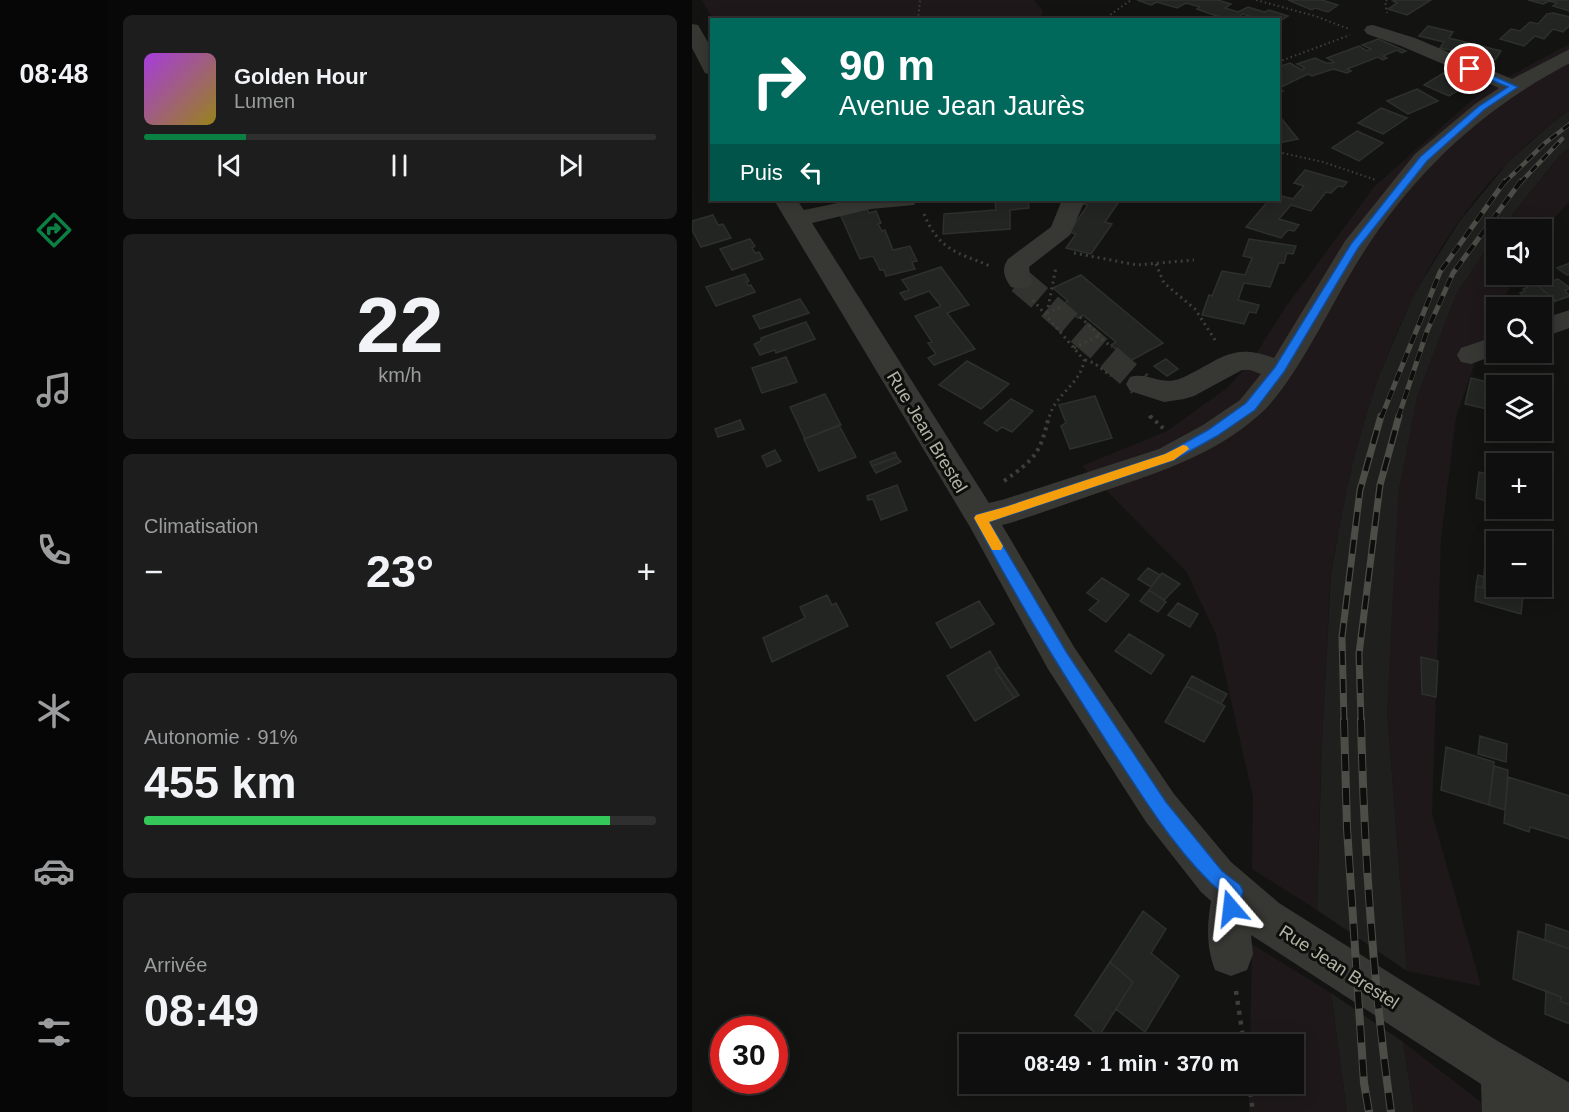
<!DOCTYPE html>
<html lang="fr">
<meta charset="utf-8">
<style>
:root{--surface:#0e0f0e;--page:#1c1d1c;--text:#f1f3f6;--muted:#9b9c9e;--line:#2e2f2e;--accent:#0b8043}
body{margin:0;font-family:Arial,sans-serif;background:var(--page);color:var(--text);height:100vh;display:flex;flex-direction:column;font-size:22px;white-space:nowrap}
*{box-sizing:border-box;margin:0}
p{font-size:20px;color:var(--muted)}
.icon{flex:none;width:33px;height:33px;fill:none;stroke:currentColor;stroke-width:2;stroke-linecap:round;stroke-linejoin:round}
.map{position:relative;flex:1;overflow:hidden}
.details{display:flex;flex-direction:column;gap:15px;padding:15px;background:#080808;width:584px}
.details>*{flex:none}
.hud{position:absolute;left:18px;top:18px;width:570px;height:183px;border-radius:0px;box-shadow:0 3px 15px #0003,0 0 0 2px var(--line);background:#00695c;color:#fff;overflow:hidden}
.fabs{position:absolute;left:794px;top:219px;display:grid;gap:12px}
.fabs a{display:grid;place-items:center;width:66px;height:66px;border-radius:0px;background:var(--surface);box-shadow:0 3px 15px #0003,0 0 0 2px var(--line);font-size:30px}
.speed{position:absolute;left:18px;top:1016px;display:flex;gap:12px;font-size:30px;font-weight:700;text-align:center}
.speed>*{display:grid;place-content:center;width:78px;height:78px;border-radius:50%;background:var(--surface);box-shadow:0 3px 15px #0003,0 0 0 2px var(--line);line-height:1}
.speed .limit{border:9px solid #d22;background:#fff;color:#111}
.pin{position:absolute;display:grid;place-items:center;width:51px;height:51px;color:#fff;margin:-26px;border:3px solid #fff;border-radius:50%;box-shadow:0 2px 6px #0007}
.me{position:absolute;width:66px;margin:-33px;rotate:343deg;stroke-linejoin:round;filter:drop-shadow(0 0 4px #0008)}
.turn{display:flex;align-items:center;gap:21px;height:126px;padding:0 30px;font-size:27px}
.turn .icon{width:78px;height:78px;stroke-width:2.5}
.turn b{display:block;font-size:42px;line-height:51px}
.then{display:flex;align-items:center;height:57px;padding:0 30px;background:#0003;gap:12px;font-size:22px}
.big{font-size:45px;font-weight:800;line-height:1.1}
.details .card{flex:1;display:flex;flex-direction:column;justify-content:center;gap:9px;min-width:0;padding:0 21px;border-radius:9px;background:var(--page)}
.details .dial{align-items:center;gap:0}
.dial b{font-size:78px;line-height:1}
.song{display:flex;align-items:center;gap:18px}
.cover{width:72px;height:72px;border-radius:9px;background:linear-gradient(135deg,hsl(280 70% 55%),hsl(50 70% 35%))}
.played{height:6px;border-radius:3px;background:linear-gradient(90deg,var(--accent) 20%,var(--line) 20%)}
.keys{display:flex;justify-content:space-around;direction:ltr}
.heat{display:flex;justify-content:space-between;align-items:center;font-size:33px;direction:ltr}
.charge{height:9px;border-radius:4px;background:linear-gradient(90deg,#34c759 91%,var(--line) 0)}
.trip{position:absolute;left:267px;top:1034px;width:345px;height:60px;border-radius:0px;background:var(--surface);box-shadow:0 3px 15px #0003,0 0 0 2px var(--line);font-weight:800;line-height:60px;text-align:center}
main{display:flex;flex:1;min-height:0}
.tabs{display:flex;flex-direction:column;width:108px;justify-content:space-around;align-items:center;background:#060606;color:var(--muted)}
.tabs .icon{width:42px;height:42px}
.tabs .current{color:var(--accent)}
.tabs b{font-size:27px;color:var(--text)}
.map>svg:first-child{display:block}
.built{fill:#1f201e}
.green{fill:#1e181b}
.building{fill:#232522;stroke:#2e302c;stroke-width:1.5}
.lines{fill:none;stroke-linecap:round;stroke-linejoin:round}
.minor-tunnel{stroke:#33342f;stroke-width:26;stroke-dasharray:26 13;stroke-linecap:butt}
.path-far3{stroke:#3e3f39;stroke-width:2;stroke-dasharray:1.5 3;stroke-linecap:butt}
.path-far2{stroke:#3e3f39;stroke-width:3;stroke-dasharray:2 4;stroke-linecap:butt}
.path-far1{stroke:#3e3f39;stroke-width:4;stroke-dasharray:3 4.5;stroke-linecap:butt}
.path{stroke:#3e3f39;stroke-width:4.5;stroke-dasharray:4 6;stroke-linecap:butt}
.minor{fill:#373833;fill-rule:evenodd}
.rail-far3-casing{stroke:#4c4d46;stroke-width:4.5}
.rail-far2-casing{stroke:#4c4d46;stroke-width:5}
.rail-far1-casing{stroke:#4c4d46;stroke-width:7}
.rail-casing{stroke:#4c4d46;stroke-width:8}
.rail-far3{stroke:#0e0e0d;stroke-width:3;stroke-dasharray:8;stroke-linecap:butt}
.rail-far2{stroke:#0e0e0d;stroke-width:4;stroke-dasharray:10;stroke-linecap:butt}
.rail-far1{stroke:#0e0e0d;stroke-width:4.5;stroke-dasharray:14;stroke-linecap:butt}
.rail{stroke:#0e0e0d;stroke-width:6;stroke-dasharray:17;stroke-linecap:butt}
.route{fill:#1a73e8;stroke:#114b97;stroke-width:1.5}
.slow{fill:#f59e0b}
.labels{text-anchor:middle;stroke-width:6;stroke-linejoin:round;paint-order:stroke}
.street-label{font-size:18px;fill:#b2b4a3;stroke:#0e0e0d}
</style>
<main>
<nav class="tabs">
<b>08:48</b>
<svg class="icon current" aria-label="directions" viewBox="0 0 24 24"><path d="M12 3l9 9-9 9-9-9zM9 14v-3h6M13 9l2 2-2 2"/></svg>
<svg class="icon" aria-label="music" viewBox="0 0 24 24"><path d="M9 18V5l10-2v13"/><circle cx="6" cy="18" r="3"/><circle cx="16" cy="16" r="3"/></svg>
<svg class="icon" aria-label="phone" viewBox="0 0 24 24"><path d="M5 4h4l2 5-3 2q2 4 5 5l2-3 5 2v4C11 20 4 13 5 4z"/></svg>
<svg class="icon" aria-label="climate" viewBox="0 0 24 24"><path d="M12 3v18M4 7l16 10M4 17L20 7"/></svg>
<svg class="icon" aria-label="car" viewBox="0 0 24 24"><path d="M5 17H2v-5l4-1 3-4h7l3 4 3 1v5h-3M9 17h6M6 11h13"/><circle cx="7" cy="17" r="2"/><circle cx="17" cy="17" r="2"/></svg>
<svg class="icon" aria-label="filters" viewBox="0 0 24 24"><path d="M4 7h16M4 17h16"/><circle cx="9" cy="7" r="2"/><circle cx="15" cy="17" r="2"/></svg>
</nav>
<section class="details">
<div class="card">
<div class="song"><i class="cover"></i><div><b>Golden Hour</b><p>Lumen</p></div></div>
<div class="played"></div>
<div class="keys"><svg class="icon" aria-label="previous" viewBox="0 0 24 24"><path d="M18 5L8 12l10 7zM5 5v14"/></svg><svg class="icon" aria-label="pause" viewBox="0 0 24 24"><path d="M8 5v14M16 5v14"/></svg><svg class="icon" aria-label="next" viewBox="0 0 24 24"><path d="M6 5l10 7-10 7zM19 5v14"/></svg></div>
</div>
<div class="card dial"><b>22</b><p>km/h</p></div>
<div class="card"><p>Climatisation</p>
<div class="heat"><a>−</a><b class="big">23°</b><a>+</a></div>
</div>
<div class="card"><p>Autonomie · 91%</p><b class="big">455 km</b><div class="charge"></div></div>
<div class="card"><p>Arrivée</p><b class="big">08:49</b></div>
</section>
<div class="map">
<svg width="878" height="1112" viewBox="0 0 878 1112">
<rect width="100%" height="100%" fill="#131412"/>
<path class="built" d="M877,111V148L868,155L809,229L804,230V236L764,294L695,710L715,971L625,910L630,742L639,574L656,479L682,387L722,294L767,222L818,160L860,123Z
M639,993L711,1042L722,1112H655Z"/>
<path class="green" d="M10,0H342L351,11L349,20H21Z
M877,44V111C745,201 676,369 649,521C645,539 641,557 639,575C636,605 636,635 634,665C629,747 627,829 625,910L560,869L561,797L524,634L494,571L390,466L475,431L535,388L560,360L593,308L682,187L789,92Z
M877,148V202L849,232V230L809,229L868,155Z
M804,236V274L824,275L808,307L804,308V316L780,371L764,417L749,539L740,814L789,986L715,971L695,710L706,493L725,396L764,294Z
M560,944L639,993L655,1112H557V1083H602V1044H558Z
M711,1042L802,1112H722Z"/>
<path class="building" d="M445,0H526L539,4L533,8L546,12L556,7L572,12L577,10L596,16L586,22V20H561L563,18L551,14L542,20H536L505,9L508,7L494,3L485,8L465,2L459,5Z
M596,0H630L646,5L636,12L623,8L620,10Z
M704,0H739L715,15L696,9L705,3L701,1Z
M836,0H878V11L861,6L865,3L857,1L851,4Z
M861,13L878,17V25L871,32L861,29L852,39L843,36L832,46L808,39L819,29L828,31L838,22L846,24L855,14Z
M736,26L761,32L757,38L809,51L803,60L748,48L752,42L727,36Z
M686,39L714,51L710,53L705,50L691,56L695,58L691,60L686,57L655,69L659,71L655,73L641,69L620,76L616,74L587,88L591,91L586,93V67L598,63L610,70L613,68L605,64L623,58L634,63H640L642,62L635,58L667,46L675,51L679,49L670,45Z
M753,72L780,82L757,96L732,85Z
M725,89L746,101L716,114L695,101Z
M689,108L715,118L691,134L666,123Z
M586,118H589L606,139L586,143Z
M665,131L691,143L667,161L640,148Z
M613,170L655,182L651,187L646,186L639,193L634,192L619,211L599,205L587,219L607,225L602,231L596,230L589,238L554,227L577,200H586V195L601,199L612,186L602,183Z
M303,200H336L337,208L318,210V229L251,234L252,214L304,210Z
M391,200H428L413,222L420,224L399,254L374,248L384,234L377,232L396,205L388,203Z
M174,207L177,213L184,211L189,223L186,224L190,231L193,230L201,250L218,246L225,261L220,262L223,269L194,276L192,270H188L181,256L168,259L148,214Z
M21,215L26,225L31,224L39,238L9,247L0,230V221Z
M58,239L63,246L60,248L63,253L67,252L71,259L40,270L28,249Z
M557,239L604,246L601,254L595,253L592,263H587L578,287L552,283L546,300L567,305L564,313L557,312L552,324L510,315L517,295L520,296L530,271L553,275L560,258L551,256Z
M878,263V274L875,275L865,268Z
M249,267L277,305L255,313L283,349L242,365L236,358L244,354L236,343L240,342L223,316L249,306L237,291L213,300L208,293L217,290L210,280Z
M53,274L57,281L54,282L57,286L59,285L63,292L24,306L14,287Z
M389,275L471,343L438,361L419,345L424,342L391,315L386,318L372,306L370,304L376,301L361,288Z
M857,279L860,281L866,279L878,288L873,291L878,296L864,301L844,284Z
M844,284L864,301L851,306L846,302L840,304L828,293L833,291L831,289Z
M108,299L117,313L68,329L61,316Z
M114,322L123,339L84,353L83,350L68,355L62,344L69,341V338Z
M94,357L105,382L70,393L60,368Z
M474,359L486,369L475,376L462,366Z
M275,361L317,384L289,409L247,385Z
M779,378L811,386H804V411L773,404Z
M133,394L149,425L113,439L98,407Z
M403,396L420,438L378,449L369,426L374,423L367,405Z
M319,399L341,411L320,432L310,427L305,431L292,423Z
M48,420L52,429L26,437L23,429Z
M147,425L164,457L127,471L112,439Z
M83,450L89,461L75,467L70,456Z
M203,452L205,457L180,466L178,462Z
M205,457L209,462L184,473L180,466Z
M787,472L804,476V504L784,498Z
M205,485L215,510L189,520L181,499L176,500L175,496Z
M793,561L804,564V586H832L829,614L783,601L784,586L791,588Z
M456,568L468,575L459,587L446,579Z
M470,573L488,584L472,600L457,590Z
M786,575L793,577L791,588L784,586Z
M410,578L437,595L414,622L397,610L407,601L395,593Z
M457,590L474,602L466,612L448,601Z
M135,595L140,605L144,603L156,626L80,662L71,638L113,618L108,607Z
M287,601L302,624L259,648L244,623Z
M486,603L506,614L498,627L476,615Z
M437,634L472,655L459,674L423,651Z
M298,651L307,667L303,670L322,698L283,721L255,676Z
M729,657L746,661L744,697L730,694Z
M307,667L327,695L322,698L303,670Z
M500,676L535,694L529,704L494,686Z
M494,686L533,706L512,742L473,722Z
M788,736L815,744L814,762L786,754Z
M754,747L802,762L797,805L749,790Z
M802,766L816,770L813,810L797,805Z
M816,777L878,796V839L838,827L837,832L812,823Z
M451,911L474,929L459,953L487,976L453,1032L424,1009L441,982L418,962Z
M854,924L878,932V949L853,940Z
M826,931L878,949V1005L868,1001L869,997L821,979Z
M418,962L441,982L407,1036L383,1015Z
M854,991L869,997L868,1001L878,1005V1024L853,1014Z"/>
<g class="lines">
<path class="minor-tunnel" d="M328,281L448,384"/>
<path class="path-far3" d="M564,0L623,16L657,29
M695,0L693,1L695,13
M226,20L228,0
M411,20L439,0
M586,62L658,35
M586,152L631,162L684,180"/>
<path class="path-far2" d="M232,214C247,250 264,252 298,266
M382,253L445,265L502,260
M464,264L472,283L503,309L525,343
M341,300L392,360C390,383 362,395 357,418
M355,313L364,267
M355,313L372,306
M405,336L420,347
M382,348L408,335L388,317
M393,360L402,363L419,376
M457,416L459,418"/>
<path class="path-far1" d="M458,416L472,429
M312,481C343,459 348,454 357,416"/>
<path class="path" d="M544,991L552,1044
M557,1083L561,1112"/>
<path class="minor" d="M0,24L6,25L20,49V75L13,73L0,48Z
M681,25L723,38L820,79L878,49V63C782,113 710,184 656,278C633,317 600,386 567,415C520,457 459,475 400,495C370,505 340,517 310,525L382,647L482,794L539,862L587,903L804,1040L878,1083V1112H790L789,1084L559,935L561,954L555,970L539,976L523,970C514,946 515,925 519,901L509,892L454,822L356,669L278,527L82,200H105L112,210L160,200H225L222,205L179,209L120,223L297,503L313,499L467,449L511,425L548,400L569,374L558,370H550L502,396L492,399L472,402L438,391L434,384L438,377C454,372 467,384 483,380C490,379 497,374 504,371C535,354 546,345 582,358L653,241L723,154L783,104L807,88L709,46L675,34L672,30L675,26Z
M370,200H393L378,235L337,267L338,276L341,281L337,287L328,289L319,287C312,277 309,269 316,259L359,227Z
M878,310V328L849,338V319Z
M804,336V352H811L779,364L769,362L765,355L769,348Z"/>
<defs>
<path id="rail-far3" d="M812,183L853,143L878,124
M828,183L870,139"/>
<path id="rail-far2" d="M689,418L748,272L813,181
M706,418L735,331L761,273L829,181"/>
<path id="rail-far1" d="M652,721L650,637L668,490L689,416
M669,721L667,654L688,485L707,416"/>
<path id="rail" d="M652,720L655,828L672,1083L677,1112
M669,720C672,851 681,982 699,1112"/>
</defs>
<use href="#rail-far3" class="rail-far3-casing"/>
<use href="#rail-far2" class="rail-far2-casing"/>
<use href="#rail-far1" class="rail-far1-casing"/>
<use href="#rail" class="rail-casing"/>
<use href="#rail-far3" class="rail-far3"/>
<use href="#rail-far2" class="rail-far2"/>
<use href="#rail-far1" class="rail-far1"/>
<use href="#rail" class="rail"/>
</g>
<path class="route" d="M775,67H781L826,87L793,109L735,161L666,248L592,372L563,410L525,436L482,460L297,522L375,653L474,802L530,871L548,885L551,891L546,915L539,917L533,915L530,908L532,895C486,856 451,797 418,747C370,672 323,597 282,518L284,515L313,507L473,454L516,430L554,403L583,367L659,244L728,157L787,106L816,87L775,70Z"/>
<path class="slow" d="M491,445L495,446L497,449L482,460L297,522L311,546L309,550H300L282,518L284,515L313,507L473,454Z"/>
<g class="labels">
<g class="street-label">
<text transform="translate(235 432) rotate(59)" y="6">Rue Jean Brestel</text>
<text transform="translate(647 967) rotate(33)" y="6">Rue Jean Brestel</text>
</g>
</g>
</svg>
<div class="fabs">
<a><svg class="icon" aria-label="sound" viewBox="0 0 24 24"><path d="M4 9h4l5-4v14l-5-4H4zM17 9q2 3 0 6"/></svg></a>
<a><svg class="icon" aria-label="search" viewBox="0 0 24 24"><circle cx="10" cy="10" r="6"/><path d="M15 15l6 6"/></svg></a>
<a><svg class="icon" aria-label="layers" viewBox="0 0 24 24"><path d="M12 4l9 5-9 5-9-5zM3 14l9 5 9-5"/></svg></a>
<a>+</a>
<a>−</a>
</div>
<div class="speed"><div class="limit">30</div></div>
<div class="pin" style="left:778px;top:69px;background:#d93025"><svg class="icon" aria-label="arrive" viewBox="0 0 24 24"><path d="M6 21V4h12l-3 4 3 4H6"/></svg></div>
<svg class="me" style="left:539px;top:908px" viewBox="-20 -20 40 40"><path d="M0-17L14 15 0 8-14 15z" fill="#1a73e8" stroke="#fff" stroke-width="4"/></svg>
<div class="trip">08:49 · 1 min · 370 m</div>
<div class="hud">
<div class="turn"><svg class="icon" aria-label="right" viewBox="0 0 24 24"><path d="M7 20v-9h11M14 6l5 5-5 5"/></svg><div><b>90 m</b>Avenue Jean Jaurès</div></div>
<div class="then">Puis<svg class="icon" aria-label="left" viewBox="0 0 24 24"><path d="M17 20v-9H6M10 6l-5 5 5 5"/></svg></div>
</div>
</div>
</main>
